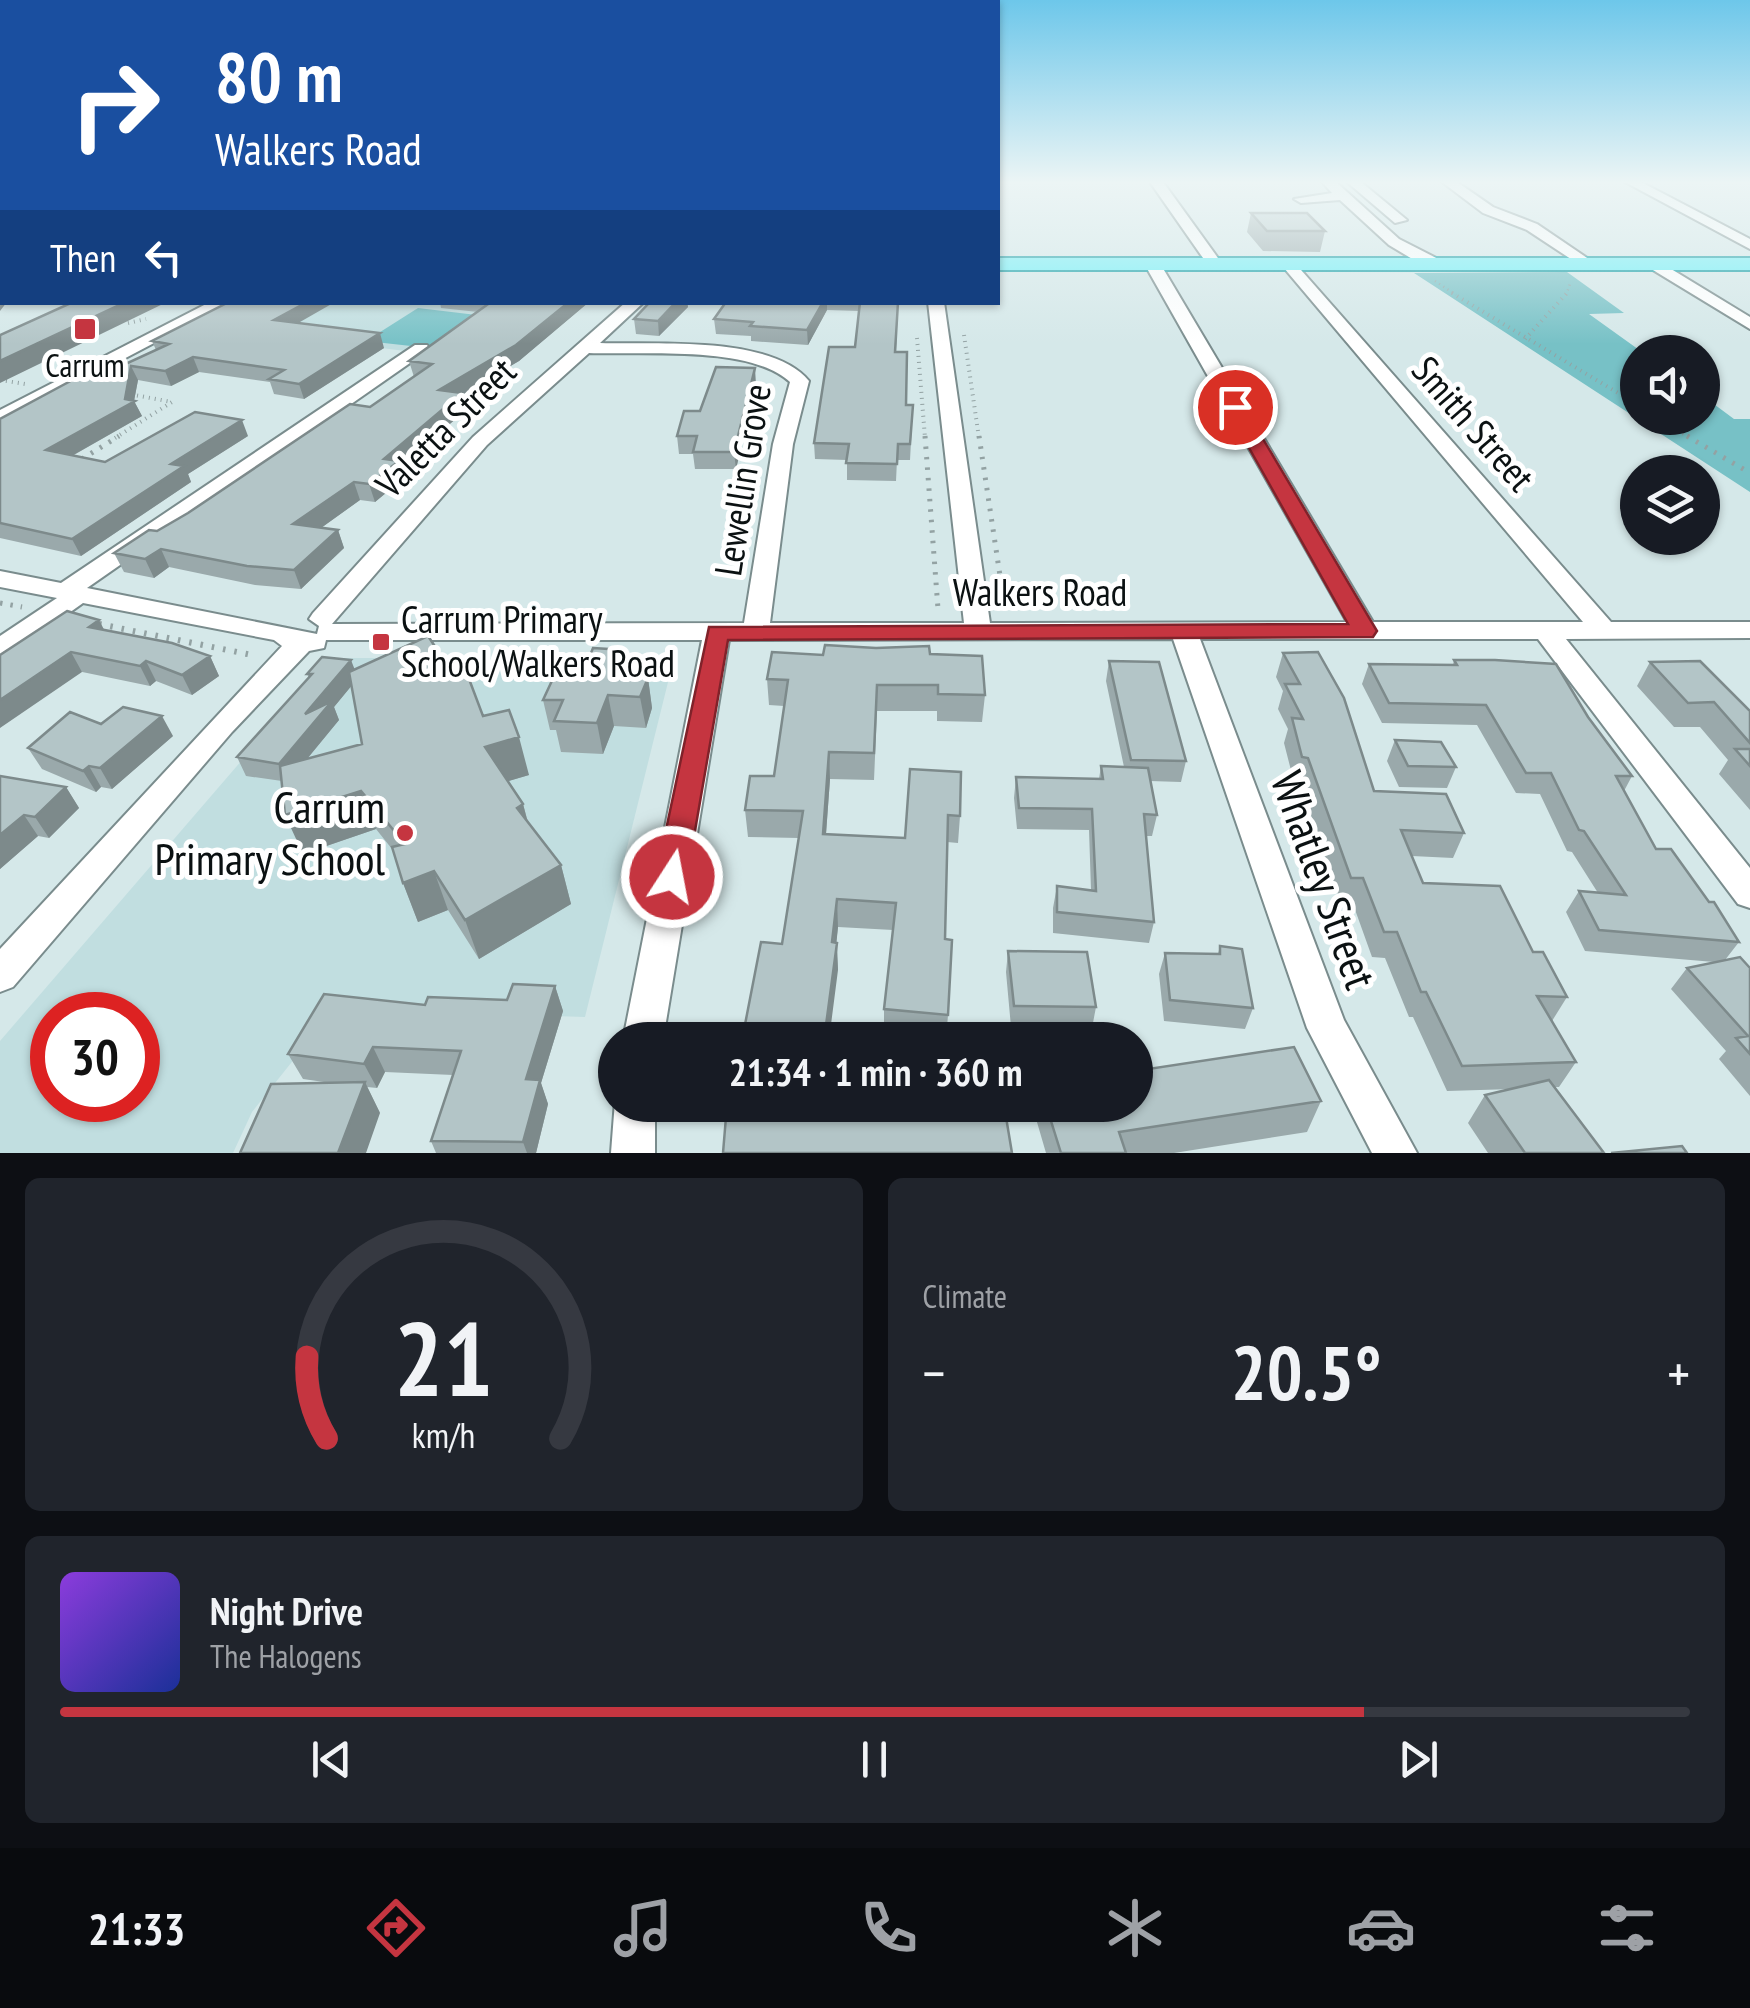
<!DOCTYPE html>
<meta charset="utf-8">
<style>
:root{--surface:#171b24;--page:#20242c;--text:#f1f3f6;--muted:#9ea1a6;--line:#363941;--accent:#c53540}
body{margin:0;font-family:"PT Sans Narrow",sans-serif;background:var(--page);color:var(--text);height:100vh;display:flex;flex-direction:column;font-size:38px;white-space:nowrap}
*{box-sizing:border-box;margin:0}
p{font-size:32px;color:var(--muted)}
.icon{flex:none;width:55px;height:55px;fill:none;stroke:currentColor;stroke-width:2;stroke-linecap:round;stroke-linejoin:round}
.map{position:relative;height:1153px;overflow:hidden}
.panel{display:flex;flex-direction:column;gap:25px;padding:25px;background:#0d0f14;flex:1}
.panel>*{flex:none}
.guide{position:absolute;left:0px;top:0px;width:1000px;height:305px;box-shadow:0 2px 8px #0004;background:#1a4fa0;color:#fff;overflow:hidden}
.tools{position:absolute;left:1620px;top:335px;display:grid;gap:20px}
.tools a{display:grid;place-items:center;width:100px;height:100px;border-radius:50%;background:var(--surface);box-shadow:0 2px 8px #0004;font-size:50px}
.speed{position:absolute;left:30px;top:992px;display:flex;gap:20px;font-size:50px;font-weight:700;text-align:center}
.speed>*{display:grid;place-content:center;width:130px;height:130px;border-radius:50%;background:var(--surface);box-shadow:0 2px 8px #0004;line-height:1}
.speed .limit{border:15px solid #d22;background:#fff;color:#111}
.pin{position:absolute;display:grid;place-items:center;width:85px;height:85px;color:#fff;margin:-42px;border:5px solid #fff;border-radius:50%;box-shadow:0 2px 10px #0007}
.me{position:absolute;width:110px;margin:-55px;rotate:11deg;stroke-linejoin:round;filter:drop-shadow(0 0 8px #0008)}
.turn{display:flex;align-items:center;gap:35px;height:210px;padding:0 50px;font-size:45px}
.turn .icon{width:130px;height:130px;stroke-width:2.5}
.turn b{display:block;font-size:70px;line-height:85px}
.then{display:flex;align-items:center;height:95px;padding:0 50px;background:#0003;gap:20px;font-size:38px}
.big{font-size:75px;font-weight:600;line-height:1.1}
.panel .tile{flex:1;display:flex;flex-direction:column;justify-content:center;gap:15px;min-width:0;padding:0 35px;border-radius:15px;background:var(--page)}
.panel .dial{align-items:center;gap:0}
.dial svg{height:260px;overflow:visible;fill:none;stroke:var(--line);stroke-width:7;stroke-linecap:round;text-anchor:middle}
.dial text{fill:var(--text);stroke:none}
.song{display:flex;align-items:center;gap:30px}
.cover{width:120px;height:120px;border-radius:15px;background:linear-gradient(135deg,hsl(270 70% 55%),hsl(230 70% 35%))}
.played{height:10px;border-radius:5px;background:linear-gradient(90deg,var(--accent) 80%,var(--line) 80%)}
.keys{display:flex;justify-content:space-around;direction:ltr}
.heat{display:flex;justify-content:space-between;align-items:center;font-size:55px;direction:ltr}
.panel .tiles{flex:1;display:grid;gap:25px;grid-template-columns:1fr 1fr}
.tile:last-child{grid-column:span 2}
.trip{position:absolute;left:598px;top:1022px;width:555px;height:100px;border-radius:50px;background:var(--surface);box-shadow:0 2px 8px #0004;font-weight:600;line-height:100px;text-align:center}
.menu{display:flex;height:160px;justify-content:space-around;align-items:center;background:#090b0e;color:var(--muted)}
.menu .icon{width:70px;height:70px}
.menu .current{color:var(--accent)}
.menu b{font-size:45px;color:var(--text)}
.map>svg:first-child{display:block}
.built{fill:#c1dee0;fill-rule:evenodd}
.green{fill:#77c1c6}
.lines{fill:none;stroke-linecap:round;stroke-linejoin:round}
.minor-casing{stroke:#7a8c8d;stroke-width:4}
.major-casing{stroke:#0c9ba3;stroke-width:4}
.path-far3{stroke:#93a2a3;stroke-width:2.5;stroke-dasharray:1 4;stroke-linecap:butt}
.path-far2{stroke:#93a2a3;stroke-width:4;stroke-dasharray:1 5;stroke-linecap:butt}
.path-far1{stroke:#93a2a3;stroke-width:5;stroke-dasharray:2.5 8;stroke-linecap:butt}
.path{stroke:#93a2a3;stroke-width:6;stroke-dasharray:2.5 9;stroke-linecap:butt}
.minor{fill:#fff;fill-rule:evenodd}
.major{fill:#6ef0f7;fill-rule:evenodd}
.wall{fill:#9aa9ab;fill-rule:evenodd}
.shaded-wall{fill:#7d8a8b}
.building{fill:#b3c5c7;stroke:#7d8a8b;stroke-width:2.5}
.route{fill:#c53540;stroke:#80222a;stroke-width:2.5}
.poi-dot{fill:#c53540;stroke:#fff;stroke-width:4}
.labels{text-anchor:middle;stroke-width:10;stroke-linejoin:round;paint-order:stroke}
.far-poi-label{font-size:32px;fill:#0b1112;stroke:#fff}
.street-label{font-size:38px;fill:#0b1112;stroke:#fff}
.poi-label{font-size:38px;fill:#0b1112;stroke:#fff;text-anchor:start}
.near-poi-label{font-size:45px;fill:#0b1112;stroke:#fff;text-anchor:end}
.near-street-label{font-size:45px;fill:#0b1112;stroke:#fff}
</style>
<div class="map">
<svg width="1750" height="1153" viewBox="0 0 1750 1153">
<rect width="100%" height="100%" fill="#d5e8e9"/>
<path class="built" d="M247,303H503L428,354L204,325Z
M330,658H674L585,1017L334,1009L252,1112L233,1153H0V1041ZM52,1015H138V1100H52Z"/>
<path class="green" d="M1567,272L1624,313L1589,314L1642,352H1638V418H1702L1703,396L1734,419H1750V492L1414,273Z
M418,308L485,316L438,349L366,341Z"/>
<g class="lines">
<defs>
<path id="minor" d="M1150,182H1163L1223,265L1220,268H1210Z
M1322,182H1336L1399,239L1448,264L1440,269L1419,263L1389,245L1340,200L1301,203L1294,199L1332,193Z
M1347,182H1361L1407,220L1395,223Z
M1442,182H1457L1493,207L1537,224L1596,264L1583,267L1527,230L1483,213Z
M1625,182H1641L1750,239V249Z
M1153,260L1161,265L1373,622H1583L1284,268L1281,265L1289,260L1294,262L1611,622H1750V638L1566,639L1750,868V908L1738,904L1538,639H1200L1344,1020L1417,1153H1372L1307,1028L1173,639L729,640L663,1040H623L702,640H326L324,648L309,651L232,732L13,987L0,992V949L282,646L274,640L83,603L10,655L0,658V636L57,598L0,587V571L61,583L415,345H427L430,349L87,588L317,634L319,626L309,619L313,613L473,437L626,302H644L600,343C657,345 771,335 809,381L793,444L770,623H964L928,302H944L990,623L1347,622L1145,265ZM589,353C643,355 750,345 790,382L773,444L744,623L332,624L487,445Z
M1648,261H1658L1750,317V329L1648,267Z
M210,302H232L0,424V410Z
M615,1101V1105H655V1153H611Z"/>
<path id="major" d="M998,258H1750V270H998Z"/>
</defs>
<use href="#minor" class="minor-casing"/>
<use href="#major" class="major-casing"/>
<path class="path-far3" d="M1435,281L1456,295
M1566,295L1571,281"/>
<path class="path-far2" d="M1452,293L1638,405
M128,323L146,319
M964,335L979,438
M917,338L925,438
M1525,339L1567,293
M0,380L25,384
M1657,418L1691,438
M115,438L172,402L129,394"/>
<path class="path-far1" d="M925,436L938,609
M979,436L1005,609
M1687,436L1750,473
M82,459L119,436
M0,603L22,607"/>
<path class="path" d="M99,624L252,655"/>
<use href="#minor" class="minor"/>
<use href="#major" class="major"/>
</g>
<path class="wall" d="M1251,213L1325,231L1320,252L1263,251L1247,232Z
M440,302H589L519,361L462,395L466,410L400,467L404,478L375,502L360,500L321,528L338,530L344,548L301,589L255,585L169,567L154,578L124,572L114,553L157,531L370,407L414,377L409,361L478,312L441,308Z
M650,302H898L896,352L906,405H913L910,460H897L896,481L847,480V460L815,459L814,443L855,347L859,311L827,310L808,345L751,341V336L716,334L714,319L725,304L687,303L688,307L659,336L636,334L634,319Z
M298,323L384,348L304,399L274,394L270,382L199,372L171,386L138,380L134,401L142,416L72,456L105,462L248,436L188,474L191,482L81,556L0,538V419L93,379L156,350L152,341Z
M756,385L736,469H695L693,454H679L677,436L700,411Z
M105,630L210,656L219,676L192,695L156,681L150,686L0,655Z
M1283,653L1374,791L1464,833L1453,858L1412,856L1423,883L1533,952L1567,997L1552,1021L1576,1062L1559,1087H1554L1604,1153H1488L1468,1123L1485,1095L1513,1089L1447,1091L1413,1017H1409L1385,958L1372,957L1353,904L1341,903L1300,783L1294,782L1284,743L1288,729L1278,709L1283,691L1276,677Z
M440,654L447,675L483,716L529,775L508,781L523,804L528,822L561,865L571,904L479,959L448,910L418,922L403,883L392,849L376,829L303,854L282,781L246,776L237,757L309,678L307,674L355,669ZM351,686L362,744L307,759L339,720L334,707Z
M930,654L985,695L982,722L937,721V711H877L874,780L830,779L826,834L905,838L910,769L960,816L958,843L947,842L945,939L948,1015L946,1040H921L884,1036V1009L893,930L838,927L836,943L838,970L782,944L799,838L748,837L745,810L774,776L784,706L769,705L767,679L823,655Z
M625,658L645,678H648L652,708L646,728L614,726L603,754L561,752L556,730H550L543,700Z
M1454,660L1588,717L1632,776L1624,791L1656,849L1739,942L1725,960L1750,968V1096L1719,1059L1726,1051L1671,989L1687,968L1714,962L1585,951L1566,912L1579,891L1598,893L1572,852L1567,851L1540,794L1516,793L1477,725L1382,723L1362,684L1369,664L1453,665Z
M1109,661L1186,761L1181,782L1150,781L1157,815L1152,836H1146L1154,922L1149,943L1053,933V908L1057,886L1091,890L1089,830L1017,829L1014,798L1016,777L1099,779L1101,766L1124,767L1106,681Z
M1650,662L1750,711V810L1719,774L1728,760L1700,727H1674L1637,686Z
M101,724L173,736L112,789L101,787L96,792L42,769L28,748Z
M1395,740L1456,767L1447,788L1399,787L1387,761Z
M0,776L66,787L79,808L49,838L38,836L0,869Z
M1220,946L1253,1008L1245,1029L1164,1021L1159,974L1165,953L1218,954Z
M1008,951L1096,1007L1092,1028L1011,1027L1006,972Z
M555,986L563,1011L541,1083L548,1104L536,1153H436L431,1141L453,1075L385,1072L377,1088L367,1087L380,1113L331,1083L303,1079L288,1054L425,1005L507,1000Z
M1321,1101L1307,1132L1174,1153H1046L1032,1105H1135Z"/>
<path class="shaded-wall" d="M2,280V302H7L0,311V284Z
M126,302H167L0,383V361Z
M307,302H335L279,334L274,320Z
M569,302H589L519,361L462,395L466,410L400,467L404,478L375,502L369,484L384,459L439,390Z
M676,302H687L688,307L659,336L658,321Z
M823,302H827V310L808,345L807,330Z
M380,333L384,348L304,399L299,384Z
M193,357L199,372L171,386L165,371Z
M131,366L138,380L134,401L142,416L54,466L46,450L125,399Z
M755,368L756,385L736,469L734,452Z
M242,420L248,436L188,474L191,482L81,556L72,539L171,464Z
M354,482L360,500L300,543L293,524Z
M338,530L344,548L301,589L294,570Z
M161,549L169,567L154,578L145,559Z
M99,620L109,639L89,627Z
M71,652L82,672L0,728V700Z
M210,656L219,676L192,695L182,675Z
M642,659L646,683L648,678L652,708L646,728L640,697L635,677Z
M351,660L358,678L334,707L339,720L288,782L279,764L305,714Z
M146,661L156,681L150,686L140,666Z
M608,695L614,726L603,754L597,723Z
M162,716L173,736L112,789L100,768Z
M519,737L529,775L496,785L485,747Z
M829,752L830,779L824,861L823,834Z
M89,766L101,787L96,792L83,771Z
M66,787L79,808L49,838L35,817Z
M361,791L376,829L303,854L285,815Z
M523,804L533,843L517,808Z
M24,815L38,836L0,869V835Z
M561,865L571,904L479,959L465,920Z
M434,871L448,910L418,922L403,883Z
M837,899L838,927L834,967L837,943L838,970L829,1040H824Z
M555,986L563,1011L541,1083L548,1104L536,1153H527L523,1142L526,1079Z
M373,1047L385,1072L377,1088L364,1064Z
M365,1082L380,1113L366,1153H338Z"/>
<path class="building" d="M1251,213H1307L1325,231H1267Z
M2,243V280L0,284V244Z
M73,302H126L0,361V335Z
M229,302H307L274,320L380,333L299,384L269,379L284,370L193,357L165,371L131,366L125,399L135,401L46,450L105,462L195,412L242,420L171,464L184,466L72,539L0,523V419L78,377L93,379L169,344L152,341Z
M491,302H569L516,345L439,390L462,393L384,459L399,461L369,484L354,482L293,524L338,530L294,570L247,566L161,549L145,559L114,553L149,530L157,531L188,513L350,404L370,407L432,364L409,361Z
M650,302H676L658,321L634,319Z
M726,302H823L807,330L750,326L753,322L714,319Z
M860,302H898L895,352H907L906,405H913L910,444H898L897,464L846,463L849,444L814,443L829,347H855Z
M716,367L755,368L734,452H693L697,436H677L684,411H700Z
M67,611L99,620L89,627L172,643L210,656L182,675L146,661L140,666L71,652L0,700V655Z
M428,636L440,654L443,676L466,671L483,716L509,710L519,737L485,747L523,804L517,808L561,865L465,920L434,871L403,883L392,847L405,844L361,791L285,815L280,766L362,744L349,672Z
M825,645L876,648L929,646L930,654L982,656L985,695L938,694V685H877L874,753L829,752L823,834L905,838L910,769L961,772L960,816L948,815L945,939L952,940L948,1015L884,1009L896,903L837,899L832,942L837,943L824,1040H742L761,942L782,944L803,811L745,810L750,776H774L788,680L767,679L772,652L823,655Z
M593,648L624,650L621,658L642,659L635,677L648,678L640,697L608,695L597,723L554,721L563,700H543L563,657L589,658Z
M1318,652L1344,698L1374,791L1446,794L1464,833L1401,830L1423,883L1500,886L1533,952H1543L1567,997L1537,996L1576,1062L1462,1066L1426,992H1421L1397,932H1384L1363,878H1351L1308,758L1302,757L1292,718L1303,719L1285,684H1300L1283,653Z
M322,657L351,660L305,714L332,701L279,764L237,757L312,674H307Z
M1454,660H1495L1556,664L1588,717L1632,776H1616L1656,849H1671L1709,902H1714L1739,942L1599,930L1579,891L1626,895L1584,831L1579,830L1551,773H1526L1486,705L1389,703L1369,664L1457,665Z
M1109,661L1159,662L1186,761L1131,760Z
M1700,661L1750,711V743L1714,702L1688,703L1650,662Z
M123,707L162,716L100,768L89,766L83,771L28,748L70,712L101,724Z
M1395,740L1441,742L1456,767L1408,766Z
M1735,749H1750V766Z
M1101,766L1148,768L1157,815L1144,814L1154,922L1057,912V886L1096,891L1092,809L1019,808L1016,777L1103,779Z
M0,776L66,787L35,817L24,815L0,835Z
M1220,946L1242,949L1253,1008L1170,1000L1165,953L1220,954Z
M1008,951L1087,952L1096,1007L1014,1006Z
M1740,957L1750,968V1054L1736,1038L1748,1036L1687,968Z
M513,984L555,986L526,1079L540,1080L523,1142L431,1141L461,1051L373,1047L364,1064L288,1054L324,994L425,1005L428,997L507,1000Z
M1084,1030L1087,1040H1027L1059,1038V1034Z
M1294,1047L1321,1101L1119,1132L1126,1153H1061L1046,1105H1135V1071Z
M1549,1080L1604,1153H1525L1485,1095Z
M365,1082L338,1153H240L271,1084Z
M727,1105H791V1120L879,1105H1004L1012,1153H723Z
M1682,1146L1687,1153H1611Z"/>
<linearGradient id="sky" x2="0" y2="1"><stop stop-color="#6dc7ea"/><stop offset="0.53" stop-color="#ecf5f5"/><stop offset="1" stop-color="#ecf5f5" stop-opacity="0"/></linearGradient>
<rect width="1750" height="344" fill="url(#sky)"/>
<path class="route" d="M1235,402L1244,407L1377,631L1373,637L728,640L687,877L683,886L672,890L661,886L656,877L709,627L1348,624L1226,407Z"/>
<g class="poi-dot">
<rect x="73" y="317" width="24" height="24" rx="5"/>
<rect x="371" y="632" width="20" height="20" rx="5"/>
<circle cx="405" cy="833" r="10"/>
</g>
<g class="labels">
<g class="far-poi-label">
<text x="85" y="377">Carrum</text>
</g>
<g class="street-label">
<text transform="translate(1473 424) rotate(49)" y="13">Smith Street</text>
<text transform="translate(446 428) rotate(-45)" y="13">Valetta Street</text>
<text transform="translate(743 480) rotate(-81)" y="13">Lewellin Grove</text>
<text x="1040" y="606">Walkers Road</text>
</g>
<g class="poi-label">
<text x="401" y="633">Carrum Primary<tspan x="401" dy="44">School/Walkers Road</tspan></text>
</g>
<g class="near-poi-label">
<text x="385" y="823">Carrum<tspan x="385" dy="52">Primary School</tspan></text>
</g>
<g class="near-street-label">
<text transform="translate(1324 880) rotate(70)" y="16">Whatley Street</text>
</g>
</g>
</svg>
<div class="tools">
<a><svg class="icon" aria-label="sound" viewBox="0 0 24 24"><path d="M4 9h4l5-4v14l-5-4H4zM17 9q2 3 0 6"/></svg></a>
<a><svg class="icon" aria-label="layers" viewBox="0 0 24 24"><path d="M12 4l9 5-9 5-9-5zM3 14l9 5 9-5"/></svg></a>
</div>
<div class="speed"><div class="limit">30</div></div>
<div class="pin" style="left:1235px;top:407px;background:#d93025"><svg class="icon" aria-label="arrive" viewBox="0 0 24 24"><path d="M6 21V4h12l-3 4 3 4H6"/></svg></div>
<svg class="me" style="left:672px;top:877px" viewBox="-20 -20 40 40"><circle r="17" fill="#c53540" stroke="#fff" stroke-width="3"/><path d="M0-11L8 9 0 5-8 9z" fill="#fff"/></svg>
<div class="trip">21:34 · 1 min · 360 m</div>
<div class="guide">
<div class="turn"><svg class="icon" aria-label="right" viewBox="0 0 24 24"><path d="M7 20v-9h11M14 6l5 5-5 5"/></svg><div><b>80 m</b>Walkers Road</div></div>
<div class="then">Then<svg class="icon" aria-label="left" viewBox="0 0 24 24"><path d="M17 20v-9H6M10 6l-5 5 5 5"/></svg></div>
</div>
</div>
<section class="panel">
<div class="tiles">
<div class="tile dial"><svg viewBox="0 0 100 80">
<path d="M14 69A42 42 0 1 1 86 69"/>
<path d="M14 69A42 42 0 0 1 8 44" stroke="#c53540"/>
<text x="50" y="56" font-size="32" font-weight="700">21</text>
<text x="50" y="72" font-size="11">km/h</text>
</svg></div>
<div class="tile"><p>Climate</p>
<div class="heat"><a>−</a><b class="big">20.5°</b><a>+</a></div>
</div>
<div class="tile">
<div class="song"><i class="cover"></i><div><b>Night Drive</b><p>The Halogens</p></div></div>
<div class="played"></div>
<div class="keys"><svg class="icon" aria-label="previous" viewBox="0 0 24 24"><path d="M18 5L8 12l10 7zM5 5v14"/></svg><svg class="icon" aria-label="pause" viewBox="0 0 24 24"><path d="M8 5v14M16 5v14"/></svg><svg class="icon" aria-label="next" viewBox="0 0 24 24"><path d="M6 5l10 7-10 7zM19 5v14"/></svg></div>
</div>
</div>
</section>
<nav class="menu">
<b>21:33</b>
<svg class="icon current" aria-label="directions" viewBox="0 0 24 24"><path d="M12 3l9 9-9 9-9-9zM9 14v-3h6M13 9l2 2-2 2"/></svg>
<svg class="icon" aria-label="music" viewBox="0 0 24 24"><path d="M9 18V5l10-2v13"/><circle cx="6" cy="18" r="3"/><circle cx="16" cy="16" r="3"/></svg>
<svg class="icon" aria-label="phone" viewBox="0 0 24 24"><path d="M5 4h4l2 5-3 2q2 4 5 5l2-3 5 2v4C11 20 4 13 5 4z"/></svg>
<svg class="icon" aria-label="climate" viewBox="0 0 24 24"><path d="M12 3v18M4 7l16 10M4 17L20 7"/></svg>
<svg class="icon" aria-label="car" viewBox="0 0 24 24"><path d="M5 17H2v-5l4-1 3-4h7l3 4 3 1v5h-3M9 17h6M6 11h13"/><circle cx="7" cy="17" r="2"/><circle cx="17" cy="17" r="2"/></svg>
<svg class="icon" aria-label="filters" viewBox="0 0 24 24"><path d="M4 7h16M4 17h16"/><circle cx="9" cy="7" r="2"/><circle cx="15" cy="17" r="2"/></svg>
</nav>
